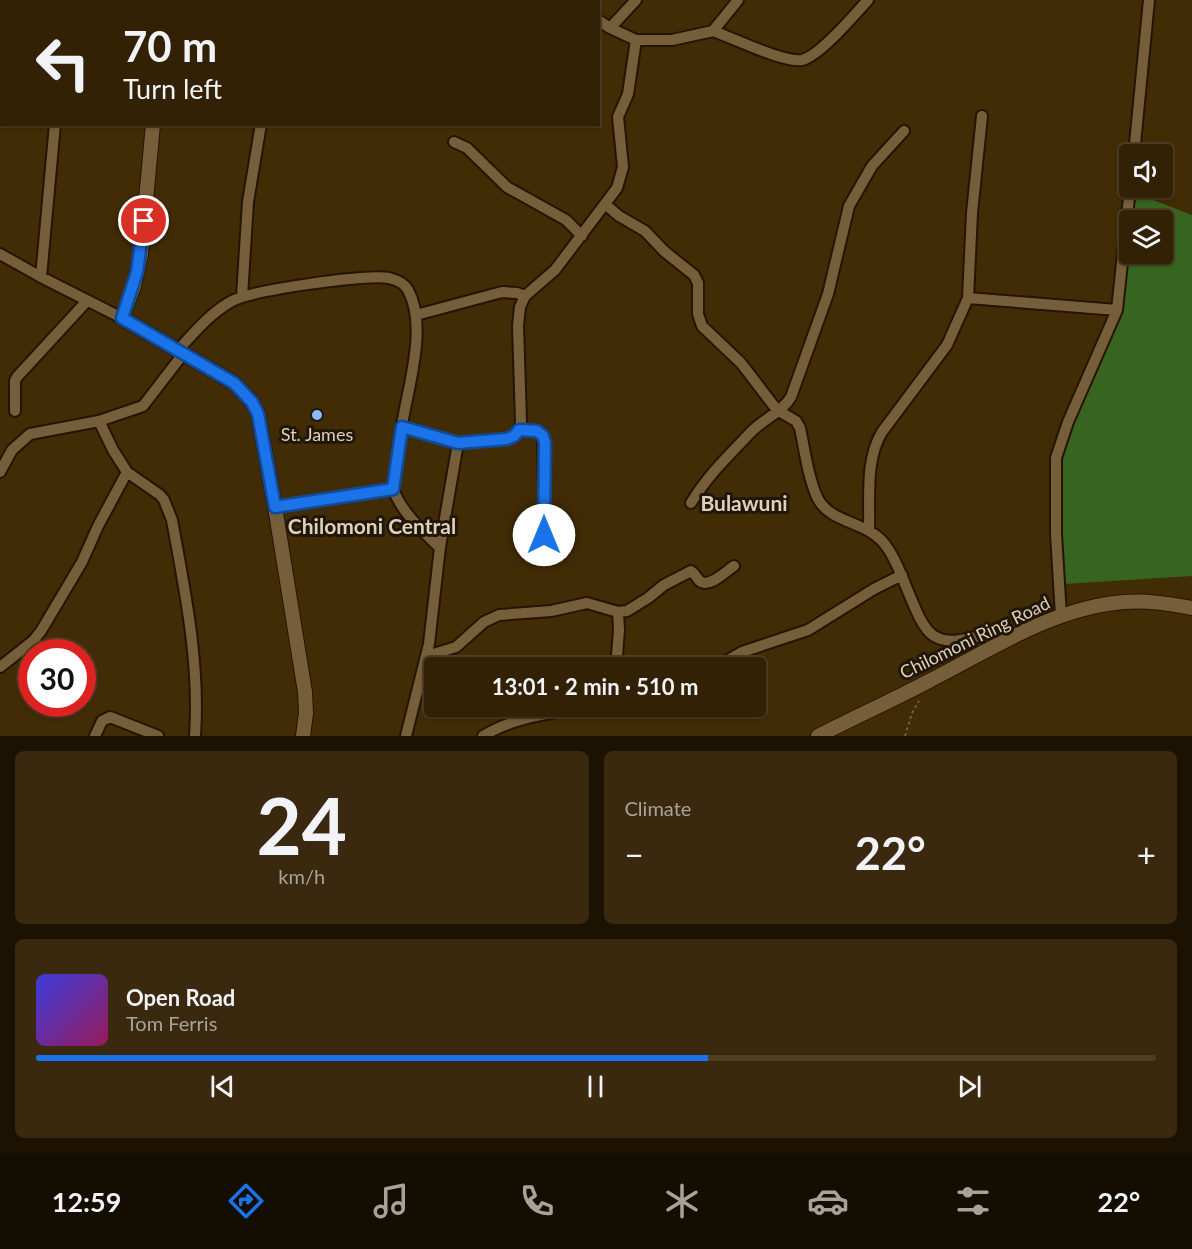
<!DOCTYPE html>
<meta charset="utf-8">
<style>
:root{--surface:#322104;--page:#3a290e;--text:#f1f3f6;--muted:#a8a39a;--line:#4d3e26;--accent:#1a73e8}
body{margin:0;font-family:Lato,sans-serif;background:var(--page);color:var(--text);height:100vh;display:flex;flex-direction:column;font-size:22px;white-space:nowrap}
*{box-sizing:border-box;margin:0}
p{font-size:20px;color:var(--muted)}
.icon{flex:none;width:33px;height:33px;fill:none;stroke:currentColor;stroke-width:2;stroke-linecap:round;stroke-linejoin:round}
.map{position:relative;height:736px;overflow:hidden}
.sheet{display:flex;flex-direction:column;gap:15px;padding:15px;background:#1c1202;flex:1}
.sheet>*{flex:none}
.banner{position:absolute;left:0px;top:0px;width:600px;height:126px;box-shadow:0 2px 4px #0004,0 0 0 2px var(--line);background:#322104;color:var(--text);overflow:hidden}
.buttons{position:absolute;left:1119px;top:144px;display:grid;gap:12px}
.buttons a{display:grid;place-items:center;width:54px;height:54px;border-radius:6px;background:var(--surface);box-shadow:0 2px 4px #0004,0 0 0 2px var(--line);font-size:30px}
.speed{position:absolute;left:18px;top:639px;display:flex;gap:12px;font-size:30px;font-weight:700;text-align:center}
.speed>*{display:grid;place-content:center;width:78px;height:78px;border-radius:50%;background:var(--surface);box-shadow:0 2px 4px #0004,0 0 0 2px var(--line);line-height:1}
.speed .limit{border:9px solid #d22;background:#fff;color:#111}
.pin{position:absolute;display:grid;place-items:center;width:51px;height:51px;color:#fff;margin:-26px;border:3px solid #fff;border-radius:50%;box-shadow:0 2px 6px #0007}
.me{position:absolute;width:66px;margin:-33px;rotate:0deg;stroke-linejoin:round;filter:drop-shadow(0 0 4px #0008)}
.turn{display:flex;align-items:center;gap:21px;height:126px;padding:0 24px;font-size:27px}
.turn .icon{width:78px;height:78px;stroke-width:2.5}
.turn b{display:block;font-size:42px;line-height:51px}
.big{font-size:45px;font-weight:700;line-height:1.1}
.sheet .widget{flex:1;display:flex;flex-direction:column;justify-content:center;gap:9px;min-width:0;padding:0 21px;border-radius:9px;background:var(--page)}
.sheet .dial{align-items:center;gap:0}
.dial b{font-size:78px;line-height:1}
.song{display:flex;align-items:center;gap:18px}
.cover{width:72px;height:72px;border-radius:9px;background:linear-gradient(135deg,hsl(240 70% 55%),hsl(330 70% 35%))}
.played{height:6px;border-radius:3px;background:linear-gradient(90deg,var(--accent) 60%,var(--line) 60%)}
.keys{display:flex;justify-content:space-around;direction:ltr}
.heat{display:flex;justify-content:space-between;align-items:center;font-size:33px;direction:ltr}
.sheet .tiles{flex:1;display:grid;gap:15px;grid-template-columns:1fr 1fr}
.widget:last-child{grid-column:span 2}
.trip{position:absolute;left:424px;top:657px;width:342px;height:60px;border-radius:6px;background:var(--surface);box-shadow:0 2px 4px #0004,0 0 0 2px var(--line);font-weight:700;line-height:60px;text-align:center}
.menu{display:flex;height:96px;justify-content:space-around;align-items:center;background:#140d02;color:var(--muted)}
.menu .icon{width:42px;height:42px}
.menu .on{color:var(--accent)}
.menu b{font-size:27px;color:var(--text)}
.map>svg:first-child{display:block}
.green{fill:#37651f}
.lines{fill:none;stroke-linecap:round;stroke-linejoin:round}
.service-casing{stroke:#251500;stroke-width:8}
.minor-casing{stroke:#251500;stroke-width:14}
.tertiary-casing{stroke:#251500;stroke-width:16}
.path{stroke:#7f6c4e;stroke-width:1.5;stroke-dasharray:3 3;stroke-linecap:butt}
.service{stroke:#765e3a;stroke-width:5}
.minor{stroke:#765e3a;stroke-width:10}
.tertiary{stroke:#765e3a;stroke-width:14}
.route-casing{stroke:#114b97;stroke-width:15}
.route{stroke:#1a73e8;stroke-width:10}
.poi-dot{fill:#8abafc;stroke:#201708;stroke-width:2}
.labels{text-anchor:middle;stroke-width:6;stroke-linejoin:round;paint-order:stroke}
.poi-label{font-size:18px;fill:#ded0bd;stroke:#201708}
.street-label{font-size:18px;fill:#ded0bd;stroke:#201708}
.quarter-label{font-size:21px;font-weight:bold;fill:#ded0bd;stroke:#201708}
</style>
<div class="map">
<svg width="1192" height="736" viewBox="0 0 1192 736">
<rect width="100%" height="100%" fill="#422c06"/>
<path class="green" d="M1137,194L1192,215V576L1064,584L1055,526L1060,452L1117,326L1129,243L1130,254H1162V220H1133Z"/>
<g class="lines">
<defs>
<path id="service" d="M277,507L393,489"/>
<path id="minor" d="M54,0V2
M579,0L580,2
M278,2L279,0
M401,2V0
M598,20L610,28L636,40H672L713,31L738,0
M610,28L636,0
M713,31C733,38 784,63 802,60C820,56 855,14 868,0
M454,142L467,148L507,187L566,220L582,236
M1134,154L1149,0
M605,204L619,216L645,231L664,251L694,275L698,283V314L702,326L741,363L777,410L796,421L800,428C805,451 808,478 818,499C830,522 865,522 882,541C903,563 914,624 934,636C951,646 967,637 983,636C992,636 1002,637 1011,637
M0,254L41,277L122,318
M41,277L55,124
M242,296L248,202L261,124
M968,298L1117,310
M416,315L502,292L517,293L525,296
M178,350C194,333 210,313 232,301C252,290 367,274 389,278C397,280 405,284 408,290C428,326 408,387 402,425C399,446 396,468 393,489C402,513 422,530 440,548
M15,411V381L17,377L87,301
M99,421L113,450L127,472L160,495L164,500L172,520C185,591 200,663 195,736
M402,427L458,443L507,439C516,435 519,431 521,422L518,326L520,307L525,296L555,270L617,188L623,167L618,117L628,94L636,40
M519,430L537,431L543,436L545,535
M0,472L12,450L30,434L99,421L143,406L183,354
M691,503C708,475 730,454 752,431C764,419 783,411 791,397L828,294L849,206L872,166L904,131
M869,530C870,498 865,460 882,432L947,345L968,298L972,213L982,116
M1061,616L1056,534V458L1068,422L1117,310L1130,188
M427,656L456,647L484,622L499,615L551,611L587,603L618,612L627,611L648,598L664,585L691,571C696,574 697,580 701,582C711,587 726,571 734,566
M0,667L33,641L41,631L82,562L98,526L127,472
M616,668L619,630L618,612
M714,668L742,652L808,630L874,589L902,575
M95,736L102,721L110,717L158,736
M406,736L429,644L440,547L458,443
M483,736C518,715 552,714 591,706"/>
<path id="tertiary" d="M168,2V0
M153,124L141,254L134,286L122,318L234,383L252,402L258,414L275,507L305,692L306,713L303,736
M818,736C855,717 893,700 929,681C992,649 1052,608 1124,602C1147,600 1169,604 1192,608"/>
</defs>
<use href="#service" class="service-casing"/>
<use href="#minor" class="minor-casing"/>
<use href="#tertiary" class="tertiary-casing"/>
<path class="path" d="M905,736L912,713L919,701"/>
<use href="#service" class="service"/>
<use href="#minor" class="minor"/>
<use href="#tertiary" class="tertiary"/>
</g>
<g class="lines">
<defs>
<path id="route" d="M144,221L137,272L122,318L234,383L252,402L258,414L275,507L393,489L402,427L458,443L507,439L514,436L519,430L537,431L543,436L545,443L544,535"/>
</defs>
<use href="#route" class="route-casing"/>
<use href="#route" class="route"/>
</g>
<circle class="poi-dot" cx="317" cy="415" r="6"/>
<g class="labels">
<g class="poi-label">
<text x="317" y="441">St. James</text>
</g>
<g class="street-label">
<text transform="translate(975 638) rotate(-26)" y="6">Chilomoni Ring Road</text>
</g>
<g class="quarter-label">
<text x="744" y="511">Bulawuni</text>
<text x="372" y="534">Chilomoni Central</text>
</g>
</g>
</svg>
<div class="buttons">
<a><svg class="icon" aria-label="sound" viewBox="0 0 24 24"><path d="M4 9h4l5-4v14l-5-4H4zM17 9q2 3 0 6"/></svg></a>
<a><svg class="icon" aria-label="layers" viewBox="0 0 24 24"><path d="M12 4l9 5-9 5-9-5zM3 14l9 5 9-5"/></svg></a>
</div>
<div class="speed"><div class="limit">30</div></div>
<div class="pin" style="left:144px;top:221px;background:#d93025"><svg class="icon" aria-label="arrive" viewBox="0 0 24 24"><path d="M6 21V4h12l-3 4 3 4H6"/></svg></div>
<svg class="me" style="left:544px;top:535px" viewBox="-20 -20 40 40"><circle r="19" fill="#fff"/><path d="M0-13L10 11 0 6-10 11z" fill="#1a73e8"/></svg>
<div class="trip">13:01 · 2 min · 510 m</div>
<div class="banner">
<div class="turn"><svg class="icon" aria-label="left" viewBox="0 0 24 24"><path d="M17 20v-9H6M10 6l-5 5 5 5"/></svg><div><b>70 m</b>Turn left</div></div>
</div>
</div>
<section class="sheet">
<div class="tiles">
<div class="widget dial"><b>24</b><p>km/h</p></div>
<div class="widget"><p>Climate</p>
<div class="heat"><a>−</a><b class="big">22°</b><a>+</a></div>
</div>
<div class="widget">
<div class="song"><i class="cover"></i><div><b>Open Road</b><p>Tom Ferris</p></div></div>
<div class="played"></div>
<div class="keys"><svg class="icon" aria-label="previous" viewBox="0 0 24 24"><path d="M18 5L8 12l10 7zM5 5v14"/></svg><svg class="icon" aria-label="pause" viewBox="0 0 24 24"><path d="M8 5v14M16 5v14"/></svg><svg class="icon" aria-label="next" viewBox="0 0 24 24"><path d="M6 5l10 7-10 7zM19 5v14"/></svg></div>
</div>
</div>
</section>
<nav class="menu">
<b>12:59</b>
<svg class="icon on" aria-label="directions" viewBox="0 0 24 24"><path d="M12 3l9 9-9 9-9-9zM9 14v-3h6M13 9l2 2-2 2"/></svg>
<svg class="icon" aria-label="music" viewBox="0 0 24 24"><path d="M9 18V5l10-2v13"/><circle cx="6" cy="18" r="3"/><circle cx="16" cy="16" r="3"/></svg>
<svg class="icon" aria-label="phone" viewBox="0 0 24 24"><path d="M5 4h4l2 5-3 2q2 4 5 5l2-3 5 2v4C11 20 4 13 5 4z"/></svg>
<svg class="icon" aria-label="climate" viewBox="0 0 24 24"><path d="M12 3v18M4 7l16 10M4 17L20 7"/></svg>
<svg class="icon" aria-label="car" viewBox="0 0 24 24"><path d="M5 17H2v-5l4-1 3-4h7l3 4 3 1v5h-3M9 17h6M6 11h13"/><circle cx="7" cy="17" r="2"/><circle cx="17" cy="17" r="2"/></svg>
<svg class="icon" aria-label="filters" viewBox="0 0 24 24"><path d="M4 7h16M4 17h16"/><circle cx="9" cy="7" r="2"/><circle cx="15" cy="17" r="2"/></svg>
<b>22°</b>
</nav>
